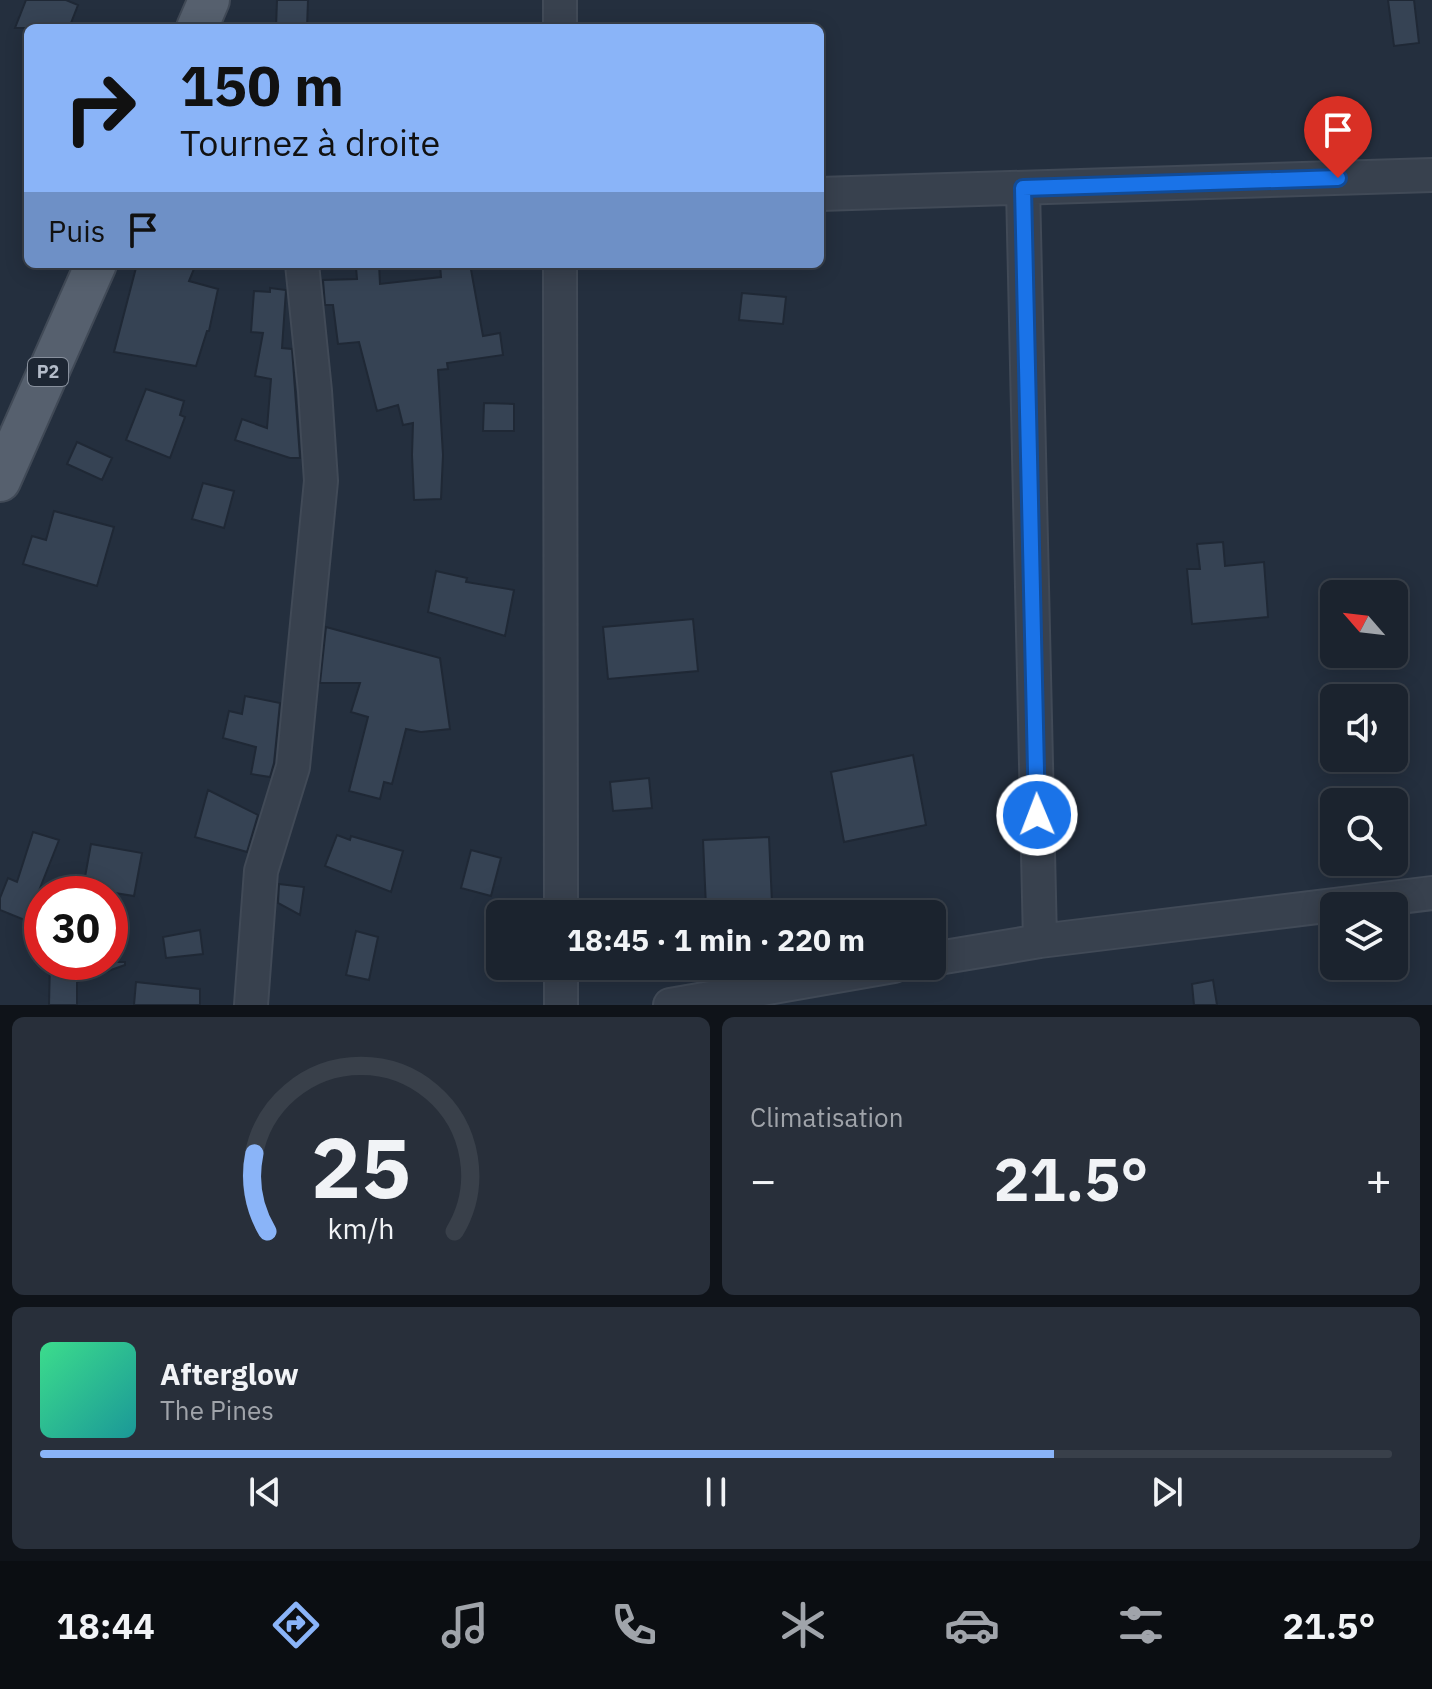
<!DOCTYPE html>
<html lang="fr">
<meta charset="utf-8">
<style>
:root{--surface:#1b232e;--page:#282f3a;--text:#f1f3f6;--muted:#a0a4aa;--line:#39404a;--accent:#8ab4f8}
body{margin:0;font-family:"IBM Plex Sans",sans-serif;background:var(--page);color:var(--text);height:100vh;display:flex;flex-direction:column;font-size:30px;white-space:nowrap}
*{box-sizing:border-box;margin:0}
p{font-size:26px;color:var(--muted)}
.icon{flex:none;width:44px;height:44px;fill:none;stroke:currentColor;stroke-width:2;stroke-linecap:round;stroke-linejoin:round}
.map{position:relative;height:1005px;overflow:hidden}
.side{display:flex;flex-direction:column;gap:12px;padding:12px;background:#0f1319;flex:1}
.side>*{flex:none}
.guide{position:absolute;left:24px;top:24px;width:800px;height:244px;border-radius:12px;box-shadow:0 4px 20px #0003,0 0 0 2px var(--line);background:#8ab4f8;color:#111;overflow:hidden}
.needle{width:52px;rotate:298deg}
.buttons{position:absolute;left:1320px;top:580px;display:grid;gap:16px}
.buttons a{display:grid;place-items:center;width:88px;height:88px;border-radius:12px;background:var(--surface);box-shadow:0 4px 20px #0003,0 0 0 2px var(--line);font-size:40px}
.speed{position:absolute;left:24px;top:876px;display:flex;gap:16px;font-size:40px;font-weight:700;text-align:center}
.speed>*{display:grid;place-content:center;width:104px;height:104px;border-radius:50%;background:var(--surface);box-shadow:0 4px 20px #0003,0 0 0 2px var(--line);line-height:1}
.speed .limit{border:12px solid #d22;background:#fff;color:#111}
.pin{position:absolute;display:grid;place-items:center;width:68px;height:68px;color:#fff;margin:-82px -34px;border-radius:50% 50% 50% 0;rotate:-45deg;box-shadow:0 0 8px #0007}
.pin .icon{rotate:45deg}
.me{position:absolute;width:88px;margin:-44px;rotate:359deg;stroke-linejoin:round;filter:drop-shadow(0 0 6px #0008)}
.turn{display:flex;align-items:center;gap:28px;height:168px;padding:0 24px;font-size:36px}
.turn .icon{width:104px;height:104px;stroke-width:2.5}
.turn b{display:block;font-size:56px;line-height:68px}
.then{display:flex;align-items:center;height:76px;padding:0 24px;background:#0003;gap:16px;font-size:30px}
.big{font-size:60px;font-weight:800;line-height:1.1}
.side .tile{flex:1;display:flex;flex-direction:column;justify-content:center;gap:12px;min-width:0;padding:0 28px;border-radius:12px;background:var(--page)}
.side .dial{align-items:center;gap:0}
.dial svg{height:208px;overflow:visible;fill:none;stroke:var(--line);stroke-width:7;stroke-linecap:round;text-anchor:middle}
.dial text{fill:var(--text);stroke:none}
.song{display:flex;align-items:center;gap:24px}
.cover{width:96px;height:96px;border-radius:12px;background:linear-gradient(135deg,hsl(150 70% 55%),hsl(180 70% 35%))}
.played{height:8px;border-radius:4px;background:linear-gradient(90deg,var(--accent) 75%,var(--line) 75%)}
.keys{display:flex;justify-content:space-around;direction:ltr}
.heat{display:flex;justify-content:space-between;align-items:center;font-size:44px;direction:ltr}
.side .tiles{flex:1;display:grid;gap:12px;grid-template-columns:1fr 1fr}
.tile:last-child{grid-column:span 2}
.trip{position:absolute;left:486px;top:900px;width:460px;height:80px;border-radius:12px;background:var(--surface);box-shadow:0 4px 20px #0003,0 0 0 2px var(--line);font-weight:800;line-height:80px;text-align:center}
.menu{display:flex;height:128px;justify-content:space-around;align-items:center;background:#0b0e12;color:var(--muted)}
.menu .icon{width:56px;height:56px}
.menu .active{color:var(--accent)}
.menu b{font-size:36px;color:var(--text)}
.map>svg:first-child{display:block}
.building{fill:#364354;stroke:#1f2835;stroke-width:2}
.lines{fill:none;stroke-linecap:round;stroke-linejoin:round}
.minor-casing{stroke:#414a57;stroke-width:36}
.major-casing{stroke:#414a57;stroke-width:44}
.minor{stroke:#38414e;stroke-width:32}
.major{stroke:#56606e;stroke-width:40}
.route-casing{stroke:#114b97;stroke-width:20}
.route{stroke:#1a73e8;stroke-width:14}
.labels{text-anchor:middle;stroke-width:8;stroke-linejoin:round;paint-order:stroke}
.shield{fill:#1d2633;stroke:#878f9c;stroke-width:2}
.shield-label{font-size:18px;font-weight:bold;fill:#b4bcc9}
</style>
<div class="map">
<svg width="1432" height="1005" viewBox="0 0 1432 1005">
<rect width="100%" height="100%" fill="#242f3e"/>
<path class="building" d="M26,0H66L78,5L69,28H15Z
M277,0H308L307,28H276Z
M1388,0H1414L1419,43L1394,46Z
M137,264H196L189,281L218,289L209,331H207L196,366L114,352Z
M379,264L380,284L441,277L440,264H470L483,336L500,333L503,355L447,363L448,369L438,370L443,455L441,499L414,500L412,455L413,423L403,425L398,405L377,411L359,342L338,344L333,305H325L323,280L357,279L356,267Z
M270,288L286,290L282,348L292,349L300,458H290L235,440L242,419L267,428L271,379L255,376L263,333L251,332L254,291L270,292Z
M742,293L786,297L783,324L739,320Z
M146,389L184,401L180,415L185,417L170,458L126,440Z
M484,403L514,404V431H483Z
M77,442L112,458L102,480L67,464Z
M203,483L234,491L224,528L192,519Z
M54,511L114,527L97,586L23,564L32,536L46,540Z
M1223,542L1225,566L1264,562L1268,617L1192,624L1187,569H1200L1197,544Z
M436,571L467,578L466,582L514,590L505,636L428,612Z
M693,619L698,671L608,679L603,627Z
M326,627L440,658L450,729L421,732L406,729L392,784L384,782L380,799L349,791L368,717L351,712L360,683H320Z
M245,696L280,703L274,763L270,777L251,774L256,747L223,738L229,711L242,714Z
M913,755L926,825L844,842L831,772Z
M649,778L652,808L613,811L610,782Z
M208,790L258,815L247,852L195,837Z
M33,832L59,840L27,921L0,910V898L8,878L17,882Z
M337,835L350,840L351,836L403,851L391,892L325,866Z
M769,837L772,903L706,907L703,840Z
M91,844L142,853L134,896L83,888Z
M471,850L501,858L491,896L461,888Z
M279,884L304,887L300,915L278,903Z
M200,930L203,954L166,958L163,937Z
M356,931L378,937L369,980L346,975Z
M50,962H125V965L77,982V1005H49Z
M1213,980L1217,1005H1194L1192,984Z
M136,982L200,989V1005H134Z"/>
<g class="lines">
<defs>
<path id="minor" d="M560,0V28
M1023,188L1040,941
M820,194L1432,175
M560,264L561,914
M932,959L1040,941L1432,893
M561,966V1005
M251,1005L261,871L293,767L321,481L315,391L302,264
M670,1005L894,966"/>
<path id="major" d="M197,28L209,0
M0,481L96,264"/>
</defs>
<use href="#minor" class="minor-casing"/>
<use href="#major" class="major-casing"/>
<use href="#minor" class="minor"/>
<use href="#major" class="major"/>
</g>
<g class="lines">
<defs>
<path id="route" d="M1037,815L1023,188L1338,178"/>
</defs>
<use href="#route" class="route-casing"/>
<use href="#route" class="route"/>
</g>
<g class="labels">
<rect class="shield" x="28" y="358" width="40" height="28" rx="6"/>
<g class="shield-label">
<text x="48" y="378">P2</text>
</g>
</g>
</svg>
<div class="buttons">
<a><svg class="needle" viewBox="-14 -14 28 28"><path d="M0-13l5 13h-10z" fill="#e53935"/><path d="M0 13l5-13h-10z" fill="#a0a4aa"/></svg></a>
<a><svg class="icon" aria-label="sound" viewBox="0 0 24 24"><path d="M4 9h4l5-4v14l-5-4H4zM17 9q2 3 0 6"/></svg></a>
<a><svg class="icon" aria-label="search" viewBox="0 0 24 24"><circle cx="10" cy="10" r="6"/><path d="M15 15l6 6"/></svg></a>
<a><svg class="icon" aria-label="layers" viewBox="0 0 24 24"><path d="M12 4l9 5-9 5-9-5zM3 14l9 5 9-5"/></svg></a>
</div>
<div class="speed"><div class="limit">30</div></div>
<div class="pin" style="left:1338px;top:178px;background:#d93025"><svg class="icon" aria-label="arrive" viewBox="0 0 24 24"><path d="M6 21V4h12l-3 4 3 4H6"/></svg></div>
<svg class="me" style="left:1037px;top:815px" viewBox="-20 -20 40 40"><circle r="17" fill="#1a73e8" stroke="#fff" stroke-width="3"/><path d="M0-11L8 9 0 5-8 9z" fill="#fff"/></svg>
<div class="trip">18:45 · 1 min · 220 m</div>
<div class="guide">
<div class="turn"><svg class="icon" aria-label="right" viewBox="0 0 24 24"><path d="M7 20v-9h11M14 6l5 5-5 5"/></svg><div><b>150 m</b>Tournez à droite</div></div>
<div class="then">Puis<svg class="icon" aria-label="arrive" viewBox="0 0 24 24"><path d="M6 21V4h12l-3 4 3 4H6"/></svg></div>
</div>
</div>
<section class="side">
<div class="tiles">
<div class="tile dial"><svg viewBox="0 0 100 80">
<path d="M14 69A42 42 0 1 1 86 69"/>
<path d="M14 69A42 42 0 0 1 9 39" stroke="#8ab4f8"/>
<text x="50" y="56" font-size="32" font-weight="700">25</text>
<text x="50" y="72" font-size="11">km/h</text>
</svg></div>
<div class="tile"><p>Climatisation</p>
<div class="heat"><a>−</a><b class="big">21.5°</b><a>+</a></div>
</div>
<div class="tile">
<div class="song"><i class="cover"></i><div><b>Afterglow</b><p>The Pines</p></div></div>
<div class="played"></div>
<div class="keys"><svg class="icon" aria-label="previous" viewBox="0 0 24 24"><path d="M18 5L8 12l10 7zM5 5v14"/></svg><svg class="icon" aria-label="pause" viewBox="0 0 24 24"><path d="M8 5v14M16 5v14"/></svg><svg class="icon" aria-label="next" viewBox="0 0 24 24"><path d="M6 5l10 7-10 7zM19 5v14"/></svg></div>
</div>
</div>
</section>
<nav class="menu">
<b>18:44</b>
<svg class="icon active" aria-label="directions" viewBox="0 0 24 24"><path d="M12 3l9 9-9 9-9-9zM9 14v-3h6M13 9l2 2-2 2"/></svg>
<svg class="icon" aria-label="music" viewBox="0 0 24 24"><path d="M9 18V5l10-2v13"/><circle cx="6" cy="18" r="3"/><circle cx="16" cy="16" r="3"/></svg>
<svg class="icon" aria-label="phone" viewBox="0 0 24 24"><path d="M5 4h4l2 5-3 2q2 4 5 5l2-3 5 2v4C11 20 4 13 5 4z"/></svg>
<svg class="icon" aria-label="climate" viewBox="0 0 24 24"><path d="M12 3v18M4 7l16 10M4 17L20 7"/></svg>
<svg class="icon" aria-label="car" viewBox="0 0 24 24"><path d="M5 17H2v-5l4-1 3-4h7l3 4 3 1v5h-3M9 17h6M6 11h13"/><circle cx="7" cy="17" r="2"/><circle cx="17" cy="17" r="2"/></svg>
<svg class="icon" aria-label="filters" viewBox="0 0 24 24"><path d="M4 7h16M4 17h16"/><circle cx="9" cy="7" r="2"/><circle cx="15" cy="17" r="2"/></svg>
<b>21.5°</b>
</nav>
